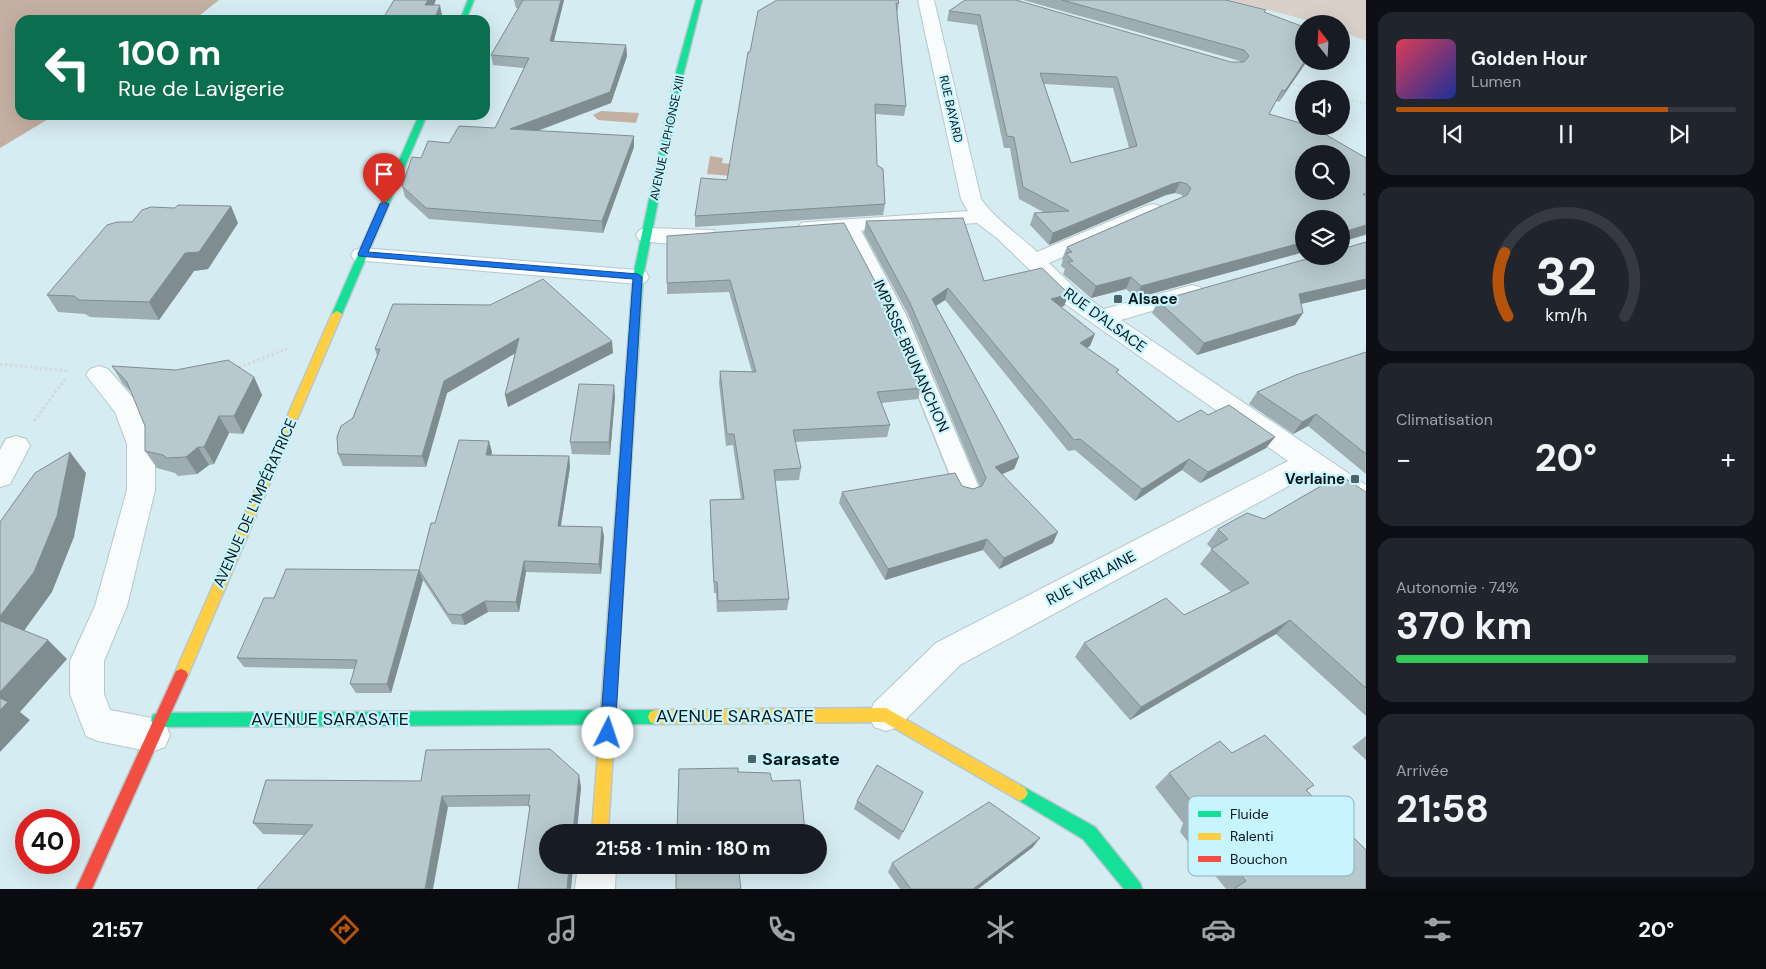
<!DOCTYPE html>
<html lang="fr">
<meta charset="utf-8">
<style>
:root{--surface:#171b24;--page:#20242c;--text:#f1f3f6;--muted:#9ea1a6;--line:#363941;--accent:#b45309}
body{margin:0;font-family:"DM Sans",sans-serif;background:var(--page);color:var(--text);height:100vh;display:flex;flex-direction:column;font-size:19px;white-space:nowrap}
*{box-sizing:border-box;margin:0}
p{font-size:16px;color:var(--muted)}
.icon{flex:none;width:28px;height:28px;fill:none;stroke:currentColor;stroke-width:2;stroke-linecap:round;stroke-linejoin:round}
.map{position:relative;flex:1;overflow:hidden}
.sheet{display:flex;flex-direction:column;gap:12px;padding:12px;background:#0d0f14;width:400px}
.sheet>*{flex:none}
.guide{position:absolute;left:15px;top:15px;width:475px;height:105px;border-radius:15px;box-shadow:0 5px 20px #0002;background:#0b6e4f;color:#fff;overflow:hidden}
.needle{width:32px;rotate:342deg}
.controls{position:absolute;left:1295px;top:15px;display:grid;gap:10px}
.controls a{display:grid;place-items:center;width:55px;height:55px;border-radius:50%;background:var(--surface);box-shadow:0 5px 20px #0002;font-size:25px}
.speed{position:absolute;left:15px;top:809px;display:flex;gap:10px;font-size:25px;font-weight:700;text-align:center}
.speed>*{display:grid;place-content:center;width:65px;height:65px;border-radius:50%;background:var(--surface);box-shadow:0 5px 20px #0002;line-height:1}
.speed .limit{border:8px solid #d22;background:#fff;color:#111}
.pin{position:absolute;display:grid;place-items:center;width:42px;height:42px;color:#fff;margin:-51px -21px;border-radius:50% 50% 50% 0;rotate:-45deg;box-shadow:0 0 5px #0007}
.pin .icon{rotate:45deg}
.me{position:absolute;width:55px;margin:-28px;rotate:4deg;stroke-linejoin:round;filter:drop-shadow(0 0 4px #0008)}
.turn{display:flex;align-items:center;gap:18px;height:105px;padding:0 20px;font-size:22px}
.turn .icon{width:65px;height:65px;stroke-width:2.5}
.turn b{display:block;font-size:35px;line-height:42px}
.big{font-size:38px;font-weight:700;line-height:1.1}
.sheet .card{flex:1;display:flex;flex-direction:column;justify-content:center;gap:8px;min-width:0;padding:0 18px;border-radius:15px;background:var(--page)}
.sheet .dial{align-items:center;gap:0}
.dial svg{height:130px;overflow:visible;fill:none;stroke:var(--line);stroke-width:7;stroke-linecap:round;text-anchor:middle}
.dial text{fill:var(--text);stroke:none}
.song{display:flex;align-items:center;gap:15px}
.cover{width:60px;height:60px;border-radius:8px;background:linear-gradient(135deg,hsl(350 70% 55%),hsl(230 70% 35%))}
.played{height:5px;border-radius:2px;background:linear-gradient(90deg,var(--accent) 80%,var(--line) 80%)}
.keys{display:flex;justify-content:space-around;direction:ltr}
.heat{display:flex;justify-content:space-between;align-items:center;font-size:28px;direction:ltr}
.charge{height:8px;border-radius:4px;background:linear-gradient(90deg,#34c759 74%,var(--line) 0)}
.trip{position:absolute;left:539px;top:824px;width:288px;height:50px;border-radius:25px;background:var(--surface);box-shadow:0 5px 20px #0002;font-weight:700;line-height:50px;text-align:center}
.tabs{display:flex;height:80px;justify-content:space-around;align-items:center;background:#090b0e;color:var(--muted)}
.tabs .icon{width:35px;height:35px}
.tabs .selected{color:var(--accent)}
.tabs b{font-size:22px;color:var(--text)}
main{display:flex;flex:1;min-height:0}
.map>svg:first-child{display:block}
.green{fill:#d8d0c9}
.water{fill:#c4b0a2}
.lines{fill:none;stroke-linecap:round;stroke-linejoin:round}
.lane-casing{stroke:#b6c8cd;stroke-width:3}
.street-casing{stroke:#b6c8cd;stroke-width:2}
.fast-casing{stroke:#b6c8cd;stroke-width:3}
.slow-casing{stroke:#b6c8cd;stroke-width:3}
.jam-casing{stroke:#b6c8cd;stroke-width:3}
.path-far1{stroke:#d3dadc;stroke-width:2;stroke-dasharray:2 2;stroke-linecap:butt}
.path{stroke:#d3dadc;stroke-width:3;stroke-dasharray:2.5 2.5;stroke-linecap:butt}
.lane{fill:#f9fcfd;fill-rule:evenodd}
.street{fill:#f9fcfd;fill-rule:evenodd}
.fast{fill:#16e098;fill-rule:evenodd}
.slow{fill:#ffcf43;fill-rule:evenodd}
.jam{fill:#f24e42;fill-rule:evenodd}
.wall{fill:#9dadb1;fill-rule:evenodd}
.shaded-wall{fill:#808d90}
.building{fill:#b7c9ce;stroke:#808d90;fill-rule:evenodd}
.route{fill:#1a73e8;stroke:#114b97}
.poi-dot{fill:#4f6266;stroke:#c8f4ff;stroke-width:2}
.labels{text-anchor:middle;stroke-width:4.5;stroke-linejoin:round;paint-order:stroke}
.far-street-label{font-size:12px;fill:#07181b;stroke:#c8f4ff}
.poi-label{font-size:15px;font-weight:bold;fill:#07181b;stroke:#c8f4ff;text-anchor:start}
.street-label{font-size:15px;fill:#07181b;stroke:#c8f4ff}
.near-street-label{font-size:18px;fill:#07181b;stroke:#c8f4ff}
.near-poi-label{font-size:18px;font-weight:bold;fill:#07181b;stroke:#c8f4ff;text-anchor:start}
.key{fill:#c8f4ff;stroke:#8eb2bb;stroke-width:1}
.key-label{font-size:14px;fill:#07181b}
</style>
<main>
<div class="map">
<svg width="1366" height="889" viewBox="0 0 1366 889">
<rect width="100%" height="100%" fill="#d5ecf2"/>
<path class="green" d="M1229,0H1366V41L1341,31V24H1322Z"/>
<path class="water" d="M0,0H219L194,20H20V115H55L0,148Z
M601,111L639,113L636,123L598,120L593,115Z
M710,156L723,158L722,163L740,165L757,178L707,174Z"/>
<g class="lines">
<defs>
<path id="lane" d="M849,220L855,221L858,225L906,315L980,490L976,496L968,499L960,496L956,490L886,315L840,225L843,221Z"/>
<path id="street" d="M918,0H934L981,199C995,219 1019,235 1037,252L1146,206L1153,204L1160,206L1164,210L1160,214L1049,263L1080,293L1104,309L1192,285L1200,287L1204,292L1200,297L1121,320L1366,485V511L1356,508L1309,475L960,665L898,727L886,731L874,727L869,715L874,703L936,643L1288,461L1064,303L998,239L977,223L809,234L801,233L798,228L801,223L809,222L968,211L961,199Z
M647,228L714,230L717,235L714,240C691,245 662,245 639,240L636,235L639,230Z
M362,248L638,270L646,272L649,277L646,282L638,284L354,260L351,255L354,250Z
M99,366L108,369L136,401L155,444V490L127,606L104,661V694L110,710L152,718L165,723L170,735L165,747L152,752L98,741L86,736L70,694V661L95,606L127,490V444L115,412L86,375L90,369Z
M16,436L26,439L30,446L10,484L0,487V450L6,439Z
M578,865H616L615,889H575Z"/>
<path id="fast" d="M468,0H474L466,20H460Z
M696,0H702L682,80L643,277L629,494L627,497H619L617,494L633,277L674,80Z
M419,115H427L342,314L340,316H334L332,314Z
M655,710L660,712L662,717L660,722L655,724L158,727L153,725L151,720L153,715L158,713Z
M1020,785L1095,827L1140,883L1142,889H1124L1083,839L1015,798L1012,793L1015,788Z"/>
<path id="slow" d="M337,311L342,314L188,675L186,679L181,681L176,679L174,675L332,314Z
M623,489L627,491L629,494L608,832H592L617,494L619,491Z
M886,708L1025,788L1028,793L1025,798L1020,801L1015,798L884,722L655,724L650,722L648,717L650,712L655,710Z"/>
<path id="jam" d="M181,669L186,671L188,675L92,889H76L176,671Z"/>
</defs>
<use href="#lane" class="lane-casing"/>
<use href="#street" class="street-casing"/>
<use href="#fast" class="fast-casing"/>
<use href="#slow" class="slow-casing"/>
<use href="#jam" class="jam-casing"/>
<path class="path-far1" d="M1289,83L1311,89
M1341,97L1366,104"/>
<path class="path" d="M0,364L67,371
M234,369L287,349
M34,421L66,378"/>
<use href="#lane" class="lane"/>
<use href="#street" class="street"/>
<use href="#fast" class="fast"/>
<use href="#slow" class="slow"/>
<use href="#jam" class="jam"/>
</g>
<path class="wall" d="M514,0H564L554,41L626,45L627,56L611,103L538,131L634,147L603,233L429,219L405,197L402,186L421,158L449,143L495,128L524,68L493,65L491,55L518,8H516Z
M965,0L1231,62H1240V61L1023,0H1226L1264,13L1304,61H1307L1279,102L1276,101L1269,114L1366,158V235L1345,241V245L1349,247L1366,242V289L1301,304L1295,325L1197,355L1152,313L1158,301L1341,256V219H1304V252L1136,298L1126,289L1091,298L1063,274L1065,269L1061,266L1063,260L1062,259L1067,247L1183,197L1182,195L1175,193L1166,195L1049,245L1030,225L1034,213H1045L1019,199L1010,148H1004L977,25L947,21L949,11ZM1044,84L1113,88L1129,148L1071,163Z
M899,3L897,13L906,106L904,116L875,114L877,165L885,204L883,215L695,227V216L727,180L758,11Z
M866,221L984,281L1069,294L1064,306L1061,307L1090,346L1087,348L1117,373L1178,422L1208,415L1275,437L1266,448L1200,483L1182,470L1135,501L1075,450L1068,451L945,300L936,306L1019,457L1014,469L1002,474L1053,543L999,569L983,550L885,580L839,503L842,492L962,486L973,489L980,486L908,314L864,233Z
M238,223L208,269L194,271L159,320L90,317L85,314L58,312L47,295Z
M667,236L921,388L918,399L881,403L890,425L887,437L795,442L801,468L799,480L775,481L789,599L787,610L717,612L716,593H714L710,512V500L741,499L733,445L726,446L719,383L720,371L752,372L729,292L667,294Z
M375,349L613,353L508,407L505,395L515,353L447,393L426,467L343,466L338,454L377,356Z
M1366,352V474L1308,426L1293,434L1249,404L1257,392Z
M112,366L254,377L262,395L243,434L229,433L214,464L209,465L197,474L178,476L175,473L157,468L145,451V426L131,392L123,384Z
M614,385L615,397L610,455L572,454L570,442Z
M492,452L491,455L569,456L570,467L561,526L602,527L604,537L601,574L526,572L519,612H488L465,625L452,624L423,580L419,570L435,523Z
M1366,492V716L1276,634L1130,720L1075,657L1084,643L1184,615L1231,592L1200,564L1212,549L1207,544L1218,529L1264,519Z
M423,580L391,693H356L350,684L355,669L244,667L237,658L274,598Z
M1366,736V760L1352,747Z
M1232,753L1314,785L1307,790L1366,889H1226L1180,832L1183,823L1155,787L1169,773Z
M266,780L581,787L571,889H518L530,810L528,806L448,807L304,835L263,834L253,823Z
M923,792L899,840L854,809L857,801Z
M1033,847L978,889H900L888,872L892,863Z"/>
<path class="shaded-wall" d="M428,0H436L428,19L425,5Z
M561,0H564L551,52L550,41Z
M440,5L443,20H434Z
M626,45L627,56L611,103L512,140L510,129Z
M1305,61H1307L1279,102L1285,91Z
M634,136V147L603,233L602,221Z
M1180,182L1175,193L1166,195L1049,245L1053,233L1172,184Z
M231,206L238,223L208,269L194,271L159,320L149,302L185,253Z
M1366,225V234L1341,242L1347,231Z
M1304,242V252L1136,298L1141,286Z
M1131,277L1126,289L1091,298L1096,286Z
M1366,279V289L1291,306L1299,294Z
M948,288L945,300L929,310L932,299Z
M1069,294L1064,306L1046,310L1051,299Z
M1303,313L1295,325L1197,355L1204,343Z
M1095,334L1090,346L1075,354L1080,343Z
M519,338L521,350L447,393L426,467L422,456L444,381Z
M612,341L613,353L508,407L505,395Z
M254,377L262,395L243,434L234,416Z
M614,385L615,397L610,455L609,442Z
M1316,414L1308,426L1293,434L1302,422Z
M219,416L229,433L214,464L204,447Z
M1275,437L1266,448L1200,483L1208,472Z
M489,441L492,452L489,466L486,455Z
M198,447L209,465L197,474L186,457Z
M70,452L86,473L74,537L52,592L18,639L0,623V616Z
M569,456L570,467L559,537L558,526Z
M1019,457L1014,469L991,479L995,467Z
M1189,459L1182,470L1135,501L1142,489Z
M602,527L604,537L601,574L599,564Z
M1058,532L1053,543L999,569L1004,558Z
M987,539L983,550L885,580L888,569Z
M524,561L526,572L519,612L516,602Z
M419,570L423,580L391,693L387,684Z
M485,601L488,612L465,625L461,615Z
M1290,620L1276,634L1130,720L1141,707Z
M48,640L67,659L20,712L30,720L0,752V692Z
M579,775L581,787L577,832H573Z
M442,796L448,807L433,889H425Z
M1040,838L1033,847L978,889H973Z
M569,865H573L571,889H567Z"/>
<path class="building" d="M394,0H428L425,5H440L434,20H382Z
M523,0H561L550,41L626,45L610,92L510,129L634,136L602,221L426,208L402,186L412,157L421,158L428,141L449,143L459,126L495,128L529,58L491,55Z
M777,0H898L899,3H896L906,106L875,104L877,165L883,169L885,204L695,216L701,178L727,180L748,52H750L758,11Z
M965,0H1016L1231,62H1244L1249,56L1244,50L1062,0H1226L1266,10L1264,12L1304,27V61H1305L1285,91L1282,90L1269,114L1304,124V126H1311L1366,158V193L1363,194L1366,196V225L1347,231L1345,245L1349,247L1366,242V279L1299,294L1303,313L1204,343L1158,301L1317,256H1341V219H1304V242L1141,286L1131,277L1096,286L1068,262L1073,261L1066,254L1072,252L1067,247L1187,195L1191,188L1187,184L1180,182L1172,184L1053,233L1034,213L1069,211L1023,187L1014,137L1007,136L980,15L949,11ZM1040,73L1117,77L1137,146L1071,163ZM1304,154H1341V191H1304Z
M178,205L231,206L199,252L185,253L149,302L79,300L74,296L47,295L107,225L117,222H132L142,210L151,207L175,208Z
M963,218L984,281L1042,268L1069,294L1051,299L1095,334L1080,343L1119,370L1116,372L1178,422L1201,410L1208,415L1229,405L1275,437L1208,472L1189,459L1142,489L1080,439L1074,440L948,288L932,299L1019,457L995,467L1058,532L1004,558L987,539L888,569L842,492L955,473L962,486L973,489L982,486L986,478L910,303L866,221Z
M844,223L887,304L921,388L877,392L890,425L793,430L801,468L774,470L789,599L718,601L717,582H714L710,500L744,499L734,434H727L720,371L756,372L730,280L667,283V236Z
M543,279L612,341L505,395L519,338L444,381L422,456L338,454L337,437L341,426L353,418L380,349H375L393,304L490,305Z
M1366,352V454L1316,414L1302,422L1257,392L1296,375Z
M228,360L254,377L234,416H219L204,447H198L186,457L167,458L163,455L145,451V426L127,382L112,366L176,370Z
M579,384L614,385L609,442H570Z
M459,440L489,441L486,455L569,456L558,526L602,527L599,564L524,561L516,602L485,601L461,615L448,614L419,570L431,523H435Z
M70,452L57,516L34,572L0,616V522L35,473Z
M1340,475L1366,492V688L1290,620L1141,707L1084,643L1166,598L1184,615L1249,583L1211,549L1228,539L1218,529L1247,513L1264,519Z
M286,569L419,570L387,684H350L357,660L237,658L264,598H274Z
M0,621L48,640L0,692Z
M0,698L8,702L0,710Z
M1265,735L1314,785L1306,790L1366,850V889H1234L1246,881L1195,819L1198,810L1169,773L1220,741L1232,753Z
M550,749L579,775L573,832H548V865H569L567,889H518L530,806L528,805L530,795L442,796L425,889H257L313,825L253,823L266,780L421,781L426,750Z
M877,765L923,792L903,832L857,801Z
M738,768V772L770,773L772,781L800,780L805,832H677L679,769Z
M989,802L1040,838L973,889H911L892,863Z
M676,865H738L741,889H676Z"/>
<path class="route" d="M384,202L389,204L368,252L638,274L642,277L615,733L613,738L608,740L603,738L600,733L633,279L359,256L358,254L380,204Z"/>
<g class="poi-dot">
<rect x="1113" y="294" width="10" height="10" rx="2.5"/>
<rect x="1350" y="474" width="10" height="10" rx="2.5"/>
<rect x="747" y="754" width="10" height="10" rx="2.5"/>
</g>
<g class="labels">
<g class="far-street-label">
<text transform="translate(951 109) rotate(77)" y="4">RUE BAYARD</text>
<text transform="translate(667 138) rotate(-78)" y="4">AVENUE ALPHONSE XIII</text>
</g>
<g class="poi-label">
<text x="1128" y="304">Alsace</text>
<text x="1345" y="484" text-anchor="end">Verlaine</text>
</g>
<g class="street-label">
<text transform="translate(1105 320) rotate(36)" y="5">RUE D'ALSACE</text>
<text transform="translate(911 356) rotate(66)" y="5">IMPASSE BRUNANCHON</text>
<text transform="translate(255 503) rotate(-66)" y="5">AVENUE DE L'IMPÉRATRICE</text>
<text transform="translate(1091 578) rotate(-28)" y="5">RUE VERLAINE</text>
</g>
<g class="near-street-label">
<text x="735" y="722">AVENUE SARASATE</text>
<text x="330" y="725">AVENUE SARASATE</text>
</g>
<g class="near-poi-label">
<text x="762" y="765">Sarasate</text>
</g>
</g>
<rect x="1188" y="796" width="166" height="80" rx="8" class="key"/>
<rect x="1198" y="811" width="23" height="6" fill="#16e098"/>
<rect x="1198" y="833" width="23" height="7" fill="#ffcf43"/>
<rect x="1198" y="856" width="23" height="6" fill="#f24e42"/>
<g class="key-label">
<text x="1230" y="819">Fluide</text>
<text x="1230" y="841">Ralenti</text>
<text x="1230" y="864">Bouchon</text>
</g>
</svg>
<div class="controls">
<a><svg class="needle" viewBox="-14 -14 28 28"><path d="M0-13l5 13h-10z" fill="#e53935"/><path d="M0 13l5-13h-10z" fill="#9ea1a6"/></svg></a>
<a><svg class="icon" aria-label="sound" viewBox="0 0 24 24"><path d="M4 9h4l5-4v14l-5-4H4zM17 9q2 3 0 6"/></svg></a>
<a><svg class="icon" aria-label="search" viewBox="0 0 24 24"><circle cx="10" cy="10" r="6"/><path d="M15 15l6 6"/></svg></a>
<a><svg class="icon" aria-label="layers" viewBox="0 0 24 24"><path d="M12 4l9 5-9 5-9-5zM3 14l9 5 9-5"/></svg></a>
</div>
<div class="speed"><div class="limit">40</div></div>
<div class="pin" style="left:384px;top:204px;background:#d93025"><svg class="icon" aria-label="arrive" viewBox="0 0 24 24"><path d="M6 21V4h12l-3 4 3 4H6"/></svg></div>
<svg class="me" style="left:608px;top:733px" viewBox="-20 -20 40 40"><circle r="19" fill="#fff"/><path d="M0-13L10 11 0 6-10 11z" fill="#1a73e8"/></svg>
<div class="trip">21:58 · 1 min · 180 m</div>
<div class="guide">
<div class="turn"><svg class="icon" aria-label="left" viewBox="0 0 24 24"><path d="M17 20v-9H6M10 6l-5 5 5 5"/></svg><div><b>100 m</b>Rue de Lavigerie</div></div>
</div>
</div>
<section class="sheet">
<div class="card">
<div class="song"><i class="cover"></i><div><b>Golden Hour</b><p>Lumen</p></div></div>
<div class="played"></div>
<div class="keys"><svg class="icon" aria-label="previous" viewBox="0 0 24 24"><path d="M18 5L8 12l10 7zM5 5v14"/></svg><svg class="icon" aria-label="pause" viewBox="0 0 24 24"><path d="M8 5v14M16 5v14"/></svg><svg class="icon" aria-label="next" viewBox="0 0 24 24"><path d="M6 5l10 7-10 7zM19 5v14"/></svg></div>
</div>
<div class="card dial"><svg viewBox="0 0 100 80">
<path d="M14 69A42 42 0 1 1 86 69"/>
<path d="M14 69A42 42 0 0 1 12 30" stroke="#b45309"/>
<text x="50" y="56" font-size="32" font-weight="700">32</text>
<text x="50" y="72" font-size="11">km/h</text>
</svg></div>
<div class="card"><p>Climatisation</p>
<div class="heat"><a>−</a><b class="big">20°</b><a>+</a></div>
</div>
<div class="card"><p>Autonomie · 74%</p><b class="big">370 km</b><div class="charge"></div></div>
<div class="card"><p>Arrivée</p><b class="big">21:58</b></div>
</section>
</main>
<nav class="tabs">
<b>21:57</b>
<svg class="icon selected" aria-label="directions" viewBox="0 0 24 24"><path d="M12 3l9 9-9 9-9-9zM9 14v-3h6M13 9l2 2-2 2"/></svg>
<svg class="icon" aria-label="music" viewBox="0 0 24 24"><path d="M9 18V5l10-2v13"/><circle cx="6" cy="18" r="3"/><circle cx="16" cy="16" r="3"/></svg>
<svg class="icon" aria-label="phone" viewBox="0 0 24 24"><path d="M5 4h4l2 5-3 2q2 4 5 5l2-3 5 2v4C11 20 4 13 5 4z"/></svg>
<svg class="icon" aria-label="climate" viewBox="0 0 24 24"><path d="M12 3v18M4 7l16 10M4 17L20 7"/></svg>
<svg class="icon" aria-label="car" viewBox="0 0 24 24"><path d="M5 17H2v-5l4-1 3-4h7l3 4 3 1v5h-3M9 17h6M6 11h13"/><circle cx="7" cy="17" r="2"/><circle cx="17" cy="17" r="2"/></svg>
<svg class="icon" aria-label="filters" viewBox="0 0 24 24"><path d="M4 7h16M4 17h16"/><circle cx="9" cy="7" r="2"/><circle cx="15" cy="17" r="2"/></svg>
<b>20°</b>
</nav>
